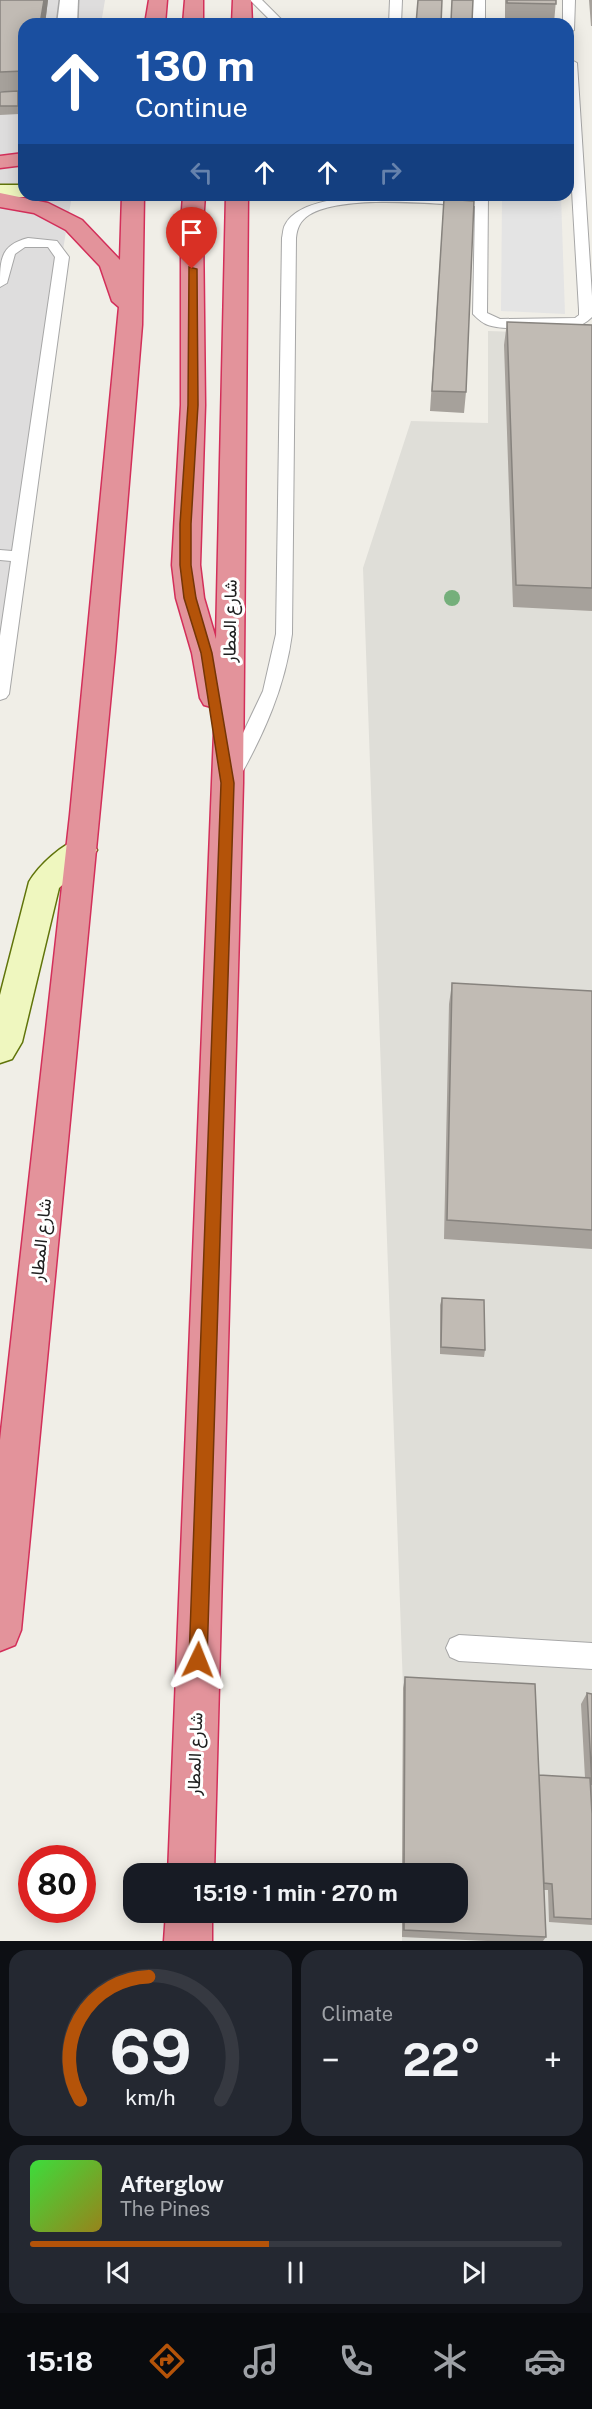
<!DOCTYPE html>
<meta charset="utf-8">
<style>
:root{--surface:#171b24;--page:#242831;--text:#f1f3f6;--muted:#9ea1a6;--line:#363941;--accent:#b45309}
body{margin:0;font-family:"Public Sans",Vazirmatn,sans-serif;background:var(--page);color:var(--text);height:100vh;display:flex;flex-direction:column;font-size:22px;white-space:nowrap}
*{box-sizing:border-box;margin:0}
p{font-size:20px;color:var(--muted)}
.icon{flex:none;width:33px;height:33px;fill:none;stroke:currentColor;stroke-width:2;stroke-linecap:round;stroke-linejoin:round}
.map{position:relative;height:1941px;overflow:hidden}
.sheet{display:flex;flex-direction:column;gap:9px;padding:9px;background:#0d0f14;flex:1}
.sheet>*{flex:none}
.banner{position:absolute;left:18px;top:18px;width:556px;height:183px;border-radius:18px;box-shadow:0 3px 15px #0003;background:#1a4fa0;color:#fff;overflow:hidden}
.speed{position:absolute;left:18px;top:1845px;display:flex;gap:12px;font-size:30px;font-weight:700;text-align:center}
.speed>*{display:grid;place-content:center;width:78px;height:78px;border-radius:50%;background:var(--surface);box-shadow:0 3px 15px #0003;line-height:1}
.speed .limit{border:9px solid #d22;background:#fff;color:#111}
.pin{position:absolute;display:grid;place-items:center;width:51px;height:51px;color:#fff;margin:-62px -26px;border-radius:50% 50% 50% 0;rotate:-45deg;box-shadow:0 0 6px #0007}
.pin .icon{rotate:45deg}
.me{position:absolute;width:66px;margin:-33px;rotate:2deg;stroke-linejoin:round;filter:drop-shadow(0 0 4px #0008)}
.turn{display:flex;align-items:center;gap:21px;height:126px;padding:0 18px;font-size:27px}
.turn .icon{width:78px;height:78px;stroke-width:2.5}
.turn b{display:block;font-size:42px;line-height:51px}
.lanes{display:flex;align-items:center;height:57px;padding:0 18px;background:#0003;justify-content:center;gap:30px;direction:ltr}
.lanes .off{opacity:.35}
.big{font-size:45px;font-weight:700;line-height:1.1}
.sheet .tile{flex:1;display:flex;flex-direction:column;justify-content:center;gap:9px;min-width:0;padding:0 21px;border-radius:18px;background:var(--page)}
.sheet .dial{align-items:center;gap:0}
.dial svg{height:156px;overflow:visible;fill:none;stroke:var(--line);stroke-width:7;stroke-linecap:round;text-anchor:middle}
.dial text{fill:var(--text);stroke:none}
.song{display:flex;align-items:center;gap:18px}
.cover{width:72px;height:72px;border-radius:9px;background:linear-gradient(135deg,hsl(120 70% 55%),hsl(50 70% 35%))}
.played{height:6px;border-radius:3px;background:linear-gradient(90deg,var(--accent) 45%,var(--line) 45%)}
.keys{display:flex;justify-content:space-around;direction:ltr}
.heat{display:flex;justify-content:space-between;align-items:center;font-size:33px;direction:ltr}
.sheet .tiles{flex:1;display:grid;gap:9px;grid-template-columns:1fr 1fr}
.tile:last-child{grid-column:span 2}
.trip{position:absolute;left:123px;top:1863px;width:345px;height:60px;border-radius:18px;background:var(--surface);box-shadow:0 3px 15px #0003;font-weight:700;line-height:60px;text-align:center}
.tabs{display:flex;height:96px;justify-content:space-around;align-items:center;background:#090b0e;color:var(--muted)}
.tabs .icon{width:42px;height:42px}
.tabs .current{color:var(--accent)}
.tabs b{font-size:27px;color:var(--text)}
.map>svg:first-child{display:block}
.residential{fill:#dedddd}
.airport{fill:#dfded8}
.parking{fill:#e4e4e4}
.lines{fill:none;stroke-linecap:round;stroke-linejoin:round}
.lane-casing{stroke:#a7a7a7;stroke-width:2}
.street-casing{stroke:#a7a7a7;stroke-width:3}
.secondary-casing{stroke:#60740a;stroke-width:3}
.highway-casing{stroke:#d32f5a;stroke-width:3}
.lane{fill:#fff;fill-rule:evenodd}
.street{fill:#fff;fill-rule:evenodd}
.secondary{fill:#eff7bf;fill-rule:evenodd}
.highway{fill:#e3939b;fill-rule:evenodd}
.tree{fill:#75af7b}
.wall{fill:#a6a19b}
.shaded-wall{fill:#87837e}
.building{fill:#c1bbb4;stroke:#87837e;stroke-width:1.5}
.route{fill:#b45309;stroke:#753606;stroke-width:1.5}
.labels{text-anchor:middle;stroke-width:6;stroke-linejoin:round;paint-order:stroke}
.street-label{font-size:18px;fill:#202020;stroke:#fff}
</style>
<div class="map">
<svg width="592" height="1941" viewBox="0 0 592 1941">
<rect width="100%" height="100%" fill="#f0eee7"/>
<path class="residential" d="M0,0H105L101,24H24V195H72L0,634Z"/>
<path class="airport" d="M488,331L592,334V1941H402V1937L458,1912V1874L403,1688L363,568L411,421L488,423Z"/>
<path class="parking" d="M502,195H561L565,314L501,311Z"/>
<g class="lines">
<defs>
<path id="lane" d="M250,0H262L286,24H274Z
M390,0H402L401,24H389Z
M473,0H485V24H473Z
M563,0H575L574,30L568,33V24H563Z
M568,58L577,63L592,296V317C586,323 580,326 572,328C558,330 500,330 488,325C482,323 477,318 473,314L475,206C434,204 344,194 309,215C300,221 297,228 296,238L292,634C285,687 264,734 238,780L232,781L226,780L223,775L263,691L276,634L282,238C283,234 283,228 285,225C305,184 437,196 476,199V195H488L487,313L500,319L575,318L579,315V310L568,122Z
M28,238L57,241L69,257L9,694L6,698L0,700V636L11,561L0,560V550L12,551L55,257L48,247H25L15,254L7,283L0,287C0,260 0,245 28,238Z
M459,1635L592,1643V1669L459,1661L450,1657L446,1648L450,1639Z"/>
<path id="street" d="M60,0H78L77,24H57Z"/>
<path id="secondary" d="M0,185H24V195H32L24,197H0Z
M81,838L92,842L97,850L92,858L59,888L22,1042L12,1059L0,1063V995L29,882C39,865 62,844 81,838Z"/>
<path id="highway" d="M149,0H167L165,24H145Z
M185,0H203V24H183Z
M233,0H251L252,24H232Z
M24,153V165L0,168V156Z
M0,193L48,203L82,220L120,260L122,195H144L142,325L115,652L21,1630L15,1645L0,1651V1440L70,815L119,307L112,301L100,266L66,230L34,213L0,207Z
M183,195H205L203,224L205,405L200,565L204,598L216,639L226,195H248L243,783L214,1874H168L215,708L204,705L200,698L192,653L176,598L172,565L181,405V224Z
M166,1912H212V1941H164Z"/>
</defs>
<use href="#lane" class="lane-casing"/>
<use href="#street" class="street-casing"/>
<use href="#secondary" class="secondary-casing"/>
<use href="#highway" class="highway-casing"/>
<use href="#lane" class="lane"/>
<use href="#street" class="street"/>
<use href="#secondary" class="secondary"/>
<use href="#highway" class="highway"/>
</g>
<circle class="tree" cx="452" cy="598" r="8"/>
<path class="wall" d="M0,0H48L45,24H24V91H0Z
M452,0H473L472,24H451Z
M505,0H556L554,23L505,22Z
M589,0H592V26H591Z
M18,91L20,100L19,114L0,115V92Z
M444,199L466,392L464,413L430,411Z
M507,322L592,325V611L513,607L504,345Z
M452,983L592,991V1249L444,1239L449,1004Z
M442,1298L485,1350L484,1357L440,1354V1305Z
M405,1677L539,1775L585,1778L581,1704L587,1693L592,1694V1925L549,1922L548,1890H544L546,1937L543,1941H487L402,1937V1912H458V1874H402L403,1688Z"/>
<path class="shaded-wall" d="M44,0H48L45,24H40Z
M18,91L20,100L19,114L18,106Z"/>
<path class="building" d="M0,0H44L40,24H24V71L0,72Z
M418,0H442L441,24H416Z
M452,0H473L472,22L451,21Z
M507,0H556V4L507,3Z
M18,91V106H0V92Z
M444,199L474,201L466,392L432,391Z
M507,322L592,325V588L516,585Z
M452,983L592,991V1230L447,1220Z
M442,1298L484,1300L485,1350L441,1347Z
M405,1677L535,1684L546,1937L404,1930V1912H458V1874H404Z
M587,1693L592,1694V1785Z
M539,1775L590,1778L592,1814V1919L554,1917L552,1884L544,1883Z"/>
<path class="route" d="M189,267L197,269L198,405L191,524V565L196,598L212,653L234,783L207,1660L204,1667L198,1669L192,1667L189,1660L221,783L201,653L184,598L180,565V524L188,405Z"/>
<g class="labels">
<g class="street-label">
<text transform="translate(230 621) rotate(-89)" y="6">شارع المطار</text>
<text transform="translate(41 1240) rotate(-84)" y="6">شارع المطار</text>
<text transform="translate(195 1754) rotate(-88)" y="6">شارع المطار</text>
</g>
</g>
</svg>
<div class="speed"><div class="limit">80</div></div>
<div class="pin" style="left:192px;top:269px;background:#d93025"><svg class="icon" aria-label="arrive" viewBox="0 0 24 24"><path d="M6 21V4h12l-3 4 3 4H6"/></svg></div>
<svg class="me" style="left:198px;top:1660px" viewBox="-20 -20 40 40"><path d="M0-17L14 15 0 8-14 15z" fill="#b45309" stroke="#fff" stroke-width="4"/></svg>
<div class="trip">15:19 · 1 min · 270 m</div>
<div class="banner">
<div class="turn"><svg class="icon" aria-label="ahead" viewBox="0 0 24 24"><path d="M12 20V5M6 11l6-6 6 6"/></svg><div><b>130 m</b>Continue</div></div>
<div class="lanes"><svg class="icon off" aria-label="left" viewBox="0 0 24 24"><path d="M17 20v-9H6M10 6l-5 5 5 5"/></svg><svg class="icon" aria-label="ahead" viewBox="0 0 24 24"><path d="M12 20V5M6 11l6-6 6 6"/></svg><svg class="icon" aria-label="ahead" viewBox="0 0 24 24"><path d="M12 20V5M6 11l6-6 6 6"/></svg><svg class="icon off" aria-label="right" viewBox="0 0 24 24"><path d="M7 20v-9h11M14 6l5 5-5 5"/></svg></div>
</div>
</div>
<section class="sheet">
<div class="tiles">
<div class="tile dial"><svg viewBox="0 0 100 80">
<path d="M14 69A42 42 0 1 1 86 69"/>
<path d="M14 69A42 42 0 0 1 49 6" stroke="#b45309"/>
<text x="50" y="56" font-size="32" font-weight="700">69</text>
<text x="50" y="72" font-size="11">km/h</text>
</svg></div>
<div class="tile"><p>Climate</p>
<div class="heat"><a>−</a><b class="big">22°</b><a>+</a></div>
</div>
<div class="tile">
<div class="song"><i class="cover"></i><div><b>Afterglow</b><p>The Pines</p></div></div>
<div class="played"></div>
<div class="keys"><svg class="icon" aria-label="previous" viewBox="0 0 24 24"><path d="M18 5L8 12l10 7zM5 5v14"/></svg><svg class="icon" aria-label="pause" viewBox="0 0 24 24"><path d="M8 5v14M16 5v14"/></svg><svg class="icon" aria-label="next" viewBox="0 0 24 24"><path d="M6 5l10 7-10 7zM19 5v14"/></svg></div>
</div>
</div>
</section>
<nav class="tabs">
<b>15:18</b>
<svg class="icon current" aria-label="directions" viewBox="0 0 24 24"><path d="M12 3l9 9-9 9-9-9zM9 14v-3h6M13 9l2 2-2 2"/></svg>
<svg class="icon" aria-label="music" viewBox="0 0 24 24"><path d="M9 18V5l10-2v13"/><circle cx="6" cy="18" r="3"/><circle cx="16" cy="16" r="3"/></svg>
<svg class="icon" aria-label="phone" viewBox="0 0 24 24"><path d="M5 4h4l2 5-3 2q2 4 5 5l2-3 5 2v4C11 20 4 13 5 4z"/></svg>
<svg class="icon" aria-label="climate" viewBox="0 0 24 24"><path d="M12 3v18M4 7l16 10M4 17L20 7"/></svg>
<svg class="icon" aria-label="car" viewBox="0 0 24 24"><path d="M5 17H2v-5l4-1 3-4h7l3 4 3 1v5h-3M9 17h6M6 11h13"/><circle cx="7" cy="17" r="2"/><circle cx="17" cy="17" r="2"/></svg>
</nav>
